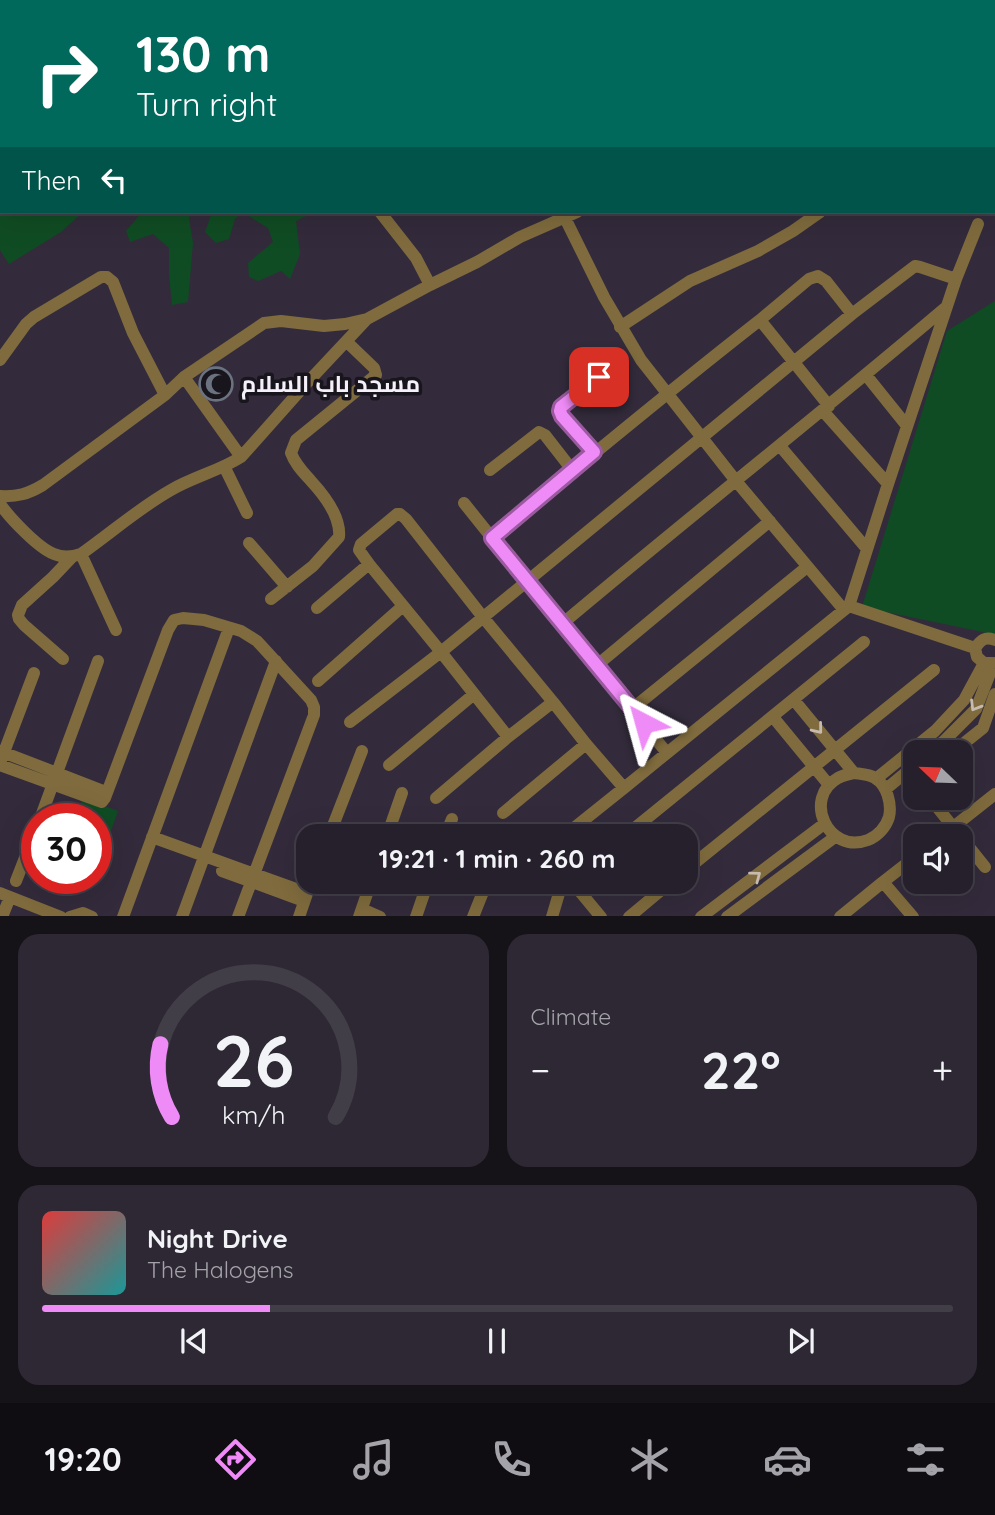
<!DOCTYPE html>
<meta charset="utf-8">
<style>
:root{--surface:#26202c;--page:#2e2834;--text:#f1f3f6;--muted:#a4a3a9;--line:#423e48;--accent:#ef8bf6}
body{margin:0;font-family:Quicksand,Cairo,sans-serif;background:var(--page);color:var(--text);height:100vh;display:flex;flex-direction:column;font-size:26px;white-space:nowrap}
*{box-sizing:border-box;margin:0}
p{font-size:23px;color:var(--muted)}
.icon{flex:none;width:38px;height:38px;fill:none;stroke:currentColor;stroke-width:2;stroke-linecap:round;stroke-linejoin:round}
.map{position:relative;height:916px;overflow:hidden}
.side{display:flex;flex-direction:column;gap:18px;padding:18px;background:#151218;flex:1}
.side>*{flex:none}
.guide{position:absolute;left:0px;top:0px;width:996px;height:214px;box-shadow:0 7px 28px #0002,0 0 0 2px var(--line);background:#00695c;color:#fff;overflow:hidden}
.needle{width:46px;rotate:293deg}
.fabs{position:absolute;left:903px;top:740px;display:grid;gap:14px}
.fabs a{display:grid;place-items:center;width:70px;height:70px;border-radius:14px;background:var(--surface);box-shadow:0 7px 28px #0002,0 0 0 2px var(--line);font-size:35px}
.speed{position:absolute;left:21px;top:803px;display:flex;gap:14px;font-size:35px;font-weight:700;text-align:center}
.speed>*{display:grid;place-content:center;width:91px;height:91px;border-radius:50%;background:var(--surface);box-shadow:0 7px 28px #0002,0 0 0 2px var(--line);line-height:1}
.speed .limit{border:10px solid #d22;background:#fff;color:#111}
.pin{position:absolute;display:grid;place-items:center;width:60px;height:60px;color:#fff;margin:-30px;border-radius:14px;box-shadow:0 4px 10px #0006}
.me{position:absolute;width:77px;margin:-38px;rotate:321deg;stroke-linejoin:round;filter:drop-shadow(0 0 5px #0008)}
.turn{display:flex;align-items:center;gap:24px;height:147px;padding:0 21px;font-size:32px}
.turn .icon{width:91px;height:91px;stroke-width:2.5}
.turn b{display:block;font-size:49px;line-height:60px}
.then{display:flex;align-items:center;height:66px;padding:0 21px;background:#0003;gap:14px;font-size:26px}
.big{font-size:52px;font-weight:700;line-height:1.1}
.side .widget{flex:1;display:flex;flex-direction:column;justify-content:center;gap:10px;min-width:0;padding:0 24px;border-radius:21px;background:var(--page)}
.side .dial{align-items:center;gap:0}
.dial svg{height:182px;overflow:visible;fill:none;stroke:var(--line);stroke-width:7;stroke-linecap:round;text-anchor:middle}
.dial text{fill:var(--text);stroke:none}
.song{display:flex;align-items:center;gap:21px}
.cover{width:84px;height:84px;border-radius:10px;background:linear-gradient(135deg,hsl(0 70% 55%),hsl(180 70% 35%))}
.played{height:7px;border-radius:4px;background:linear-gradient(90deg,var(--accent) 25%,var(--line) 25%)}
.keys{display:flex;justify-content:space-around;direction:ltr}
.heat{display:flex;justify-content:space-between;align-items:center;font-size:38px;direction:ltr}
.side .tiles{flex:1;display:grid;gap:18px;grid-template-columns:1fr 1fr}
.widget:last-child{grid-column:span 2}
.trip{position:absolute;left:296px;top:824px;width:402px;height:70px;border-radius:21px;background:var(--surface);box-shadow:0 7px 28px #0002,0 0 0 2px var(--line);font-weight:700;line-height:70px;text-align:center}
.tabs{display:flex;height:112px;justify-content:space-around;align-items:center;background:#0f0d12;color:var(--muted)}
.tabs .icon{width:49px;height:49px}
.tabs .active{color:var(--accent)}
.tabs b{font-size:32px;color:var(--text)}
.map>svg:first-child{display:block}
.green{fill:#104c23}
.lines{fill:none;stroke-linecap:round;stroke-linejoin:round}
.minor{stroke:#7f6b3d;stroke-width:12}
.oneway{stroke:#c6bbae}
.route-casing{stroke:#9b5aa0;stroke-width:18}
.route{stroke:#ef8bf6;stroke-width:12}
.labels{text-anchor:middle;stroke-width:7;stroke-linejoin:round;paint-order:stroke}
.poi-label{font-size:23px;font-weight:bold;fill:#f5f0fa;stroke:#19151c;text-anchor:start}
</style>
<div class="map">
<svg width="995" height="917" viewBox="0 0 995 917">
<rect width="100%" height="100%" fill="#332b3b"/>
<path class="green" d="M101,0H301L299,2H99Z
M3,212H83L61,232L9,264L0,250V214Z
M142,212H192L189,218L193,243L188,302L172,305L169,274V248L153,234L130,242L126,231Z
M212,212H305L308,215L296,221L300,254L290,279L281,271L258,281L249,277L248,263L273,242L268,228L242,212L235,219L229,239L216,243L205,232Z
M995,301V637L983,632L862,607L947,331Z
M83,798L118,811L101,859L96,857V819H75Z"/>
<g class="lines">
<path class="minor" d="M914,0L916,2
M331,2L333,0
M833,2L836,0
M978,2L980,0
M994,106L995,111
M994,120L995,121
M380,212L416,258L430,285
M564,216L604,297L641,360L736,481L844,610
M956,279L978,224
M760,320L809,279L818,276L826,281L852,314
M620,327L690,281L758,251L793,231L820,212
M0,360L26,324L34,317L101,277H107L113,282L133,333L165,395
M866,375L907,426
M184,377L241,457
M823,411L888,484
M780,446L867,549
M594,452L562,416L560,411L561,407L599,377
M224,466L247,513
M490,470L539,432L545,435L573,471
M0,496C17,497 28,494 43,485L165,395L184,377L264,323L281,321L324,326L345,324L367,319L430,285L477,262L520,237L577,212
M464,503L492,538
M0,504C10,518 38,548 54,554C63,558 72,557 81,554C111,533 139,508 171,490C193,477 219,471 241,457L306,384L367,319
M249,543L287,587
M81,554L116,630
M271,599L313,566L339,537C341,517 324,495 311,481C303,472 295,464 291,453L296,440L376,375L374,368L347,342
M849,606L667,753L562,624C689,517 819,415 945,308
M317,608L369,564
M562,624L492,538C581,464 669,391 760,320L829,406
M63,659L24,625L19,619L18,615L22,605L53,577L72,557
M992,663H984L977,657L975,648C981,640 985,636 995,640
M596,666L770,521
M318,681L403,606
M794,700L854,773
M553,702L586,744L624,788L667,753
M632,709L807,567
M773,717L829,785
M350,722L441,652L369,564L359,550L361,544L397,514H400L406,519L482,616L553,702L508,737L441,652L852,314L915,266L920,267L956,279L888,484L849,606L975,648
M0,751L106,792
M930,752L944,741L976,709L994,663
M953,752L983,728L995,694
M1,760L34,673
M0,765L102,802L105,798L168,630L174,620L183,618L204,620L241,631L257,641L311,700L314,707V715L238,917
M389,765L473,695
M854,773C861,774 869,774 875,778C887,785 892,804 889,817C886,827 878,836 868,840C828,855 802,798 838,778C843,775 849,774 854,773Z
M877,778L935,731L964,700L984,663
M886,789L915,765
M436,798L508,737
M930,798L960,836
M503,813L586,744
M40,819L98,661
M329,836L362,751
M387,836L402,793
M445,836L452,819
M564,836L624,788
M625,836L864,642
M942,836L995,794
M152,837L307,893
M961,837L985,867
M686,870L934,670
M222,871L304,901
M16,881L37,827
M572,882L601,917
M883,882L915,857
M0,893L61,917
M362,909L380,917
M2,917L10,897
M70,917L83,913L92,917
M123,917L229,628
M182,917L276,661
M299,917L311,882
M359,917L371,882
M416,917L428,882
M473,917L487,882
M552,917L560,890L559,886L554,882
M629,917L671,882
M701,917L824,824
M727,917L835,837
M840,917L883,882L913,917"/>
</g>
<defs><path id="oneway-chevron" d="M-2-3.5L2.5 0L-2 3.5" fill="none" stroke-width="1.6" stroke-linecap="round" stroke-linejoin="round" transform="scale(1.75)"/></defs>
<g class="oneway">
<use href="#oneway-chevron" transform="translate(975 706) rotate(121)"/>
<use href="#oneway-chevron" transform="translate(818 729) rotate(51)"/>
<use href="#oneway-chevron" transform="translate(756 876) rotate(-37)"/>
</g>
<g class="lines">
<defs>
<path id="route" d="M599,377L561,407L560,411L562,416L594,452L492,538L644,723"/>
</defs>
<use href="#route" class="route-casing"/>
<use href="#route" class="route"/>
</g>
<defs>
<symbol id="mosque-ring" viewBox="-11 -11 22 22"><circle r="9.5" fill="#19151c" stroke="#6b7280" stroke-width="1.5"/><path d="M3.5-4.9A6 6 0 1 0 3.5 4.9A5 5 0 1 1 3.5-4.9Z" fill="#6b7280"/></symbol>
</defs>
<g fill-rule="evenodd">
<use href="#mosque-ring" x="197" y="365" width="38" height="38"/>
</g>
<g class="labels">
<g class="poi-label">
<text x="241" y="392">مسجد باب السلام</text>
</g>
</g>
</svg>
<div class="fabs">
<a><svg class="needle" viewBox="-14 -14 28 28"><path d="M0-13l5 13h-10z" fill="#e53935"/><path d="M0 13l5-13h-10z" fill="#a4a3a9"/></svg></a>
<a><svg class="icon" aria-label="sound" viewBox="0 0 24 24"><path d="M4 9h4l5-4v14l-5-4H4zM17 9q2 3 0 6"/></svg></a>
</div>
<div class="speed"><div class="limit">30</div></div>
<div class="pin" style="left:599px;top:377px;background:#d93025"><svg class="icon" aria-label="arrive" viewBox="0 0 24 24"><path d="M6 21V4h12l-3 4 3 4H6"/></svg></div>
<svg class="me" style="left:644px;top:723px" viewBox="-20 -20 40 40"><path d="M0-17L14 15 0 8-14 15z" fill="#ef8bf6" stroke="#fff" stroke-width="4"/></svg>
<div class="trip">19:21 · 1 min · 260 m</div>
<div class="guide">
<div class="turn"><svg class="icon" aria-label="right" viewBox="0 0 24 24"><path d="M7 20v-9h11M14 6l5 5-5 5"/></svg><div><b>130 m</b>Turn right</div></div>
<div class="then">Then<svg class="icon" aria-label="left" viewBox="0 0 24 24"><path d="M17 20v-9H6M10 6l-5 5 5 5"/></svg></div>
</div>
</div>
<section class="side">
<div class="tiles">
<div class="widget dial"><svg viewBox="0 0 100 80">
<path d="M14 69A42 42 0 1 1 86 69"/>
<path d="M14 69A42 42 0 0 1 9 37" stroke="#ef8bf6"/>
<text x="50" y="56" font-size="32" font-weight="700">26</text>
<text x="50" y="72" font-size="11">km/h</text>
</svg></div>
<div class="widget"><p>Climate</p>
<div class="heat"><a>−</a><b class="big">22°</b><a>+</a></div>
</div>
<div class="widget">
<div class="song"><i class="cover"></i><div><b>Night Drive</b><p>The Halogens</p></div></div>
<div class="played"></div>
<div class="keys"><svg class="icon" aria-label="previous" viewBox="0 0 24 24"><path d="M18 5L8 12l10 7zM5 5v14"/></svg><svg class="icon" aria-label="pause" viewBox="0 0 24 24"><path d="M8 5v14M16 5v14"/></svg><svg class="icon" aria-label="next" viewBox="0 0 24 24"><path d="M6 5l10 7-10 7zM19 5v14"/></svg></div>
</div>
</div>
</section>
<nav class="tabs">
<b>19:20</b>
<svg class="icon active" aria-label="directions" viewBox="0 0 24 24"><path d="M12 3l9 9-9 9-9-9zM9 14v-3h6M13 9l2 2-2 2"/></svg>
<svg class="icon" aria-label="music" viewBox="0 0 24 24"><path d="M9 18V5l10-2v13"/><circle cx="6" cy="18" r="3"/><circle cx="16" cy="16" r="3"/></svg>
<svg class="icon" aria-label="phone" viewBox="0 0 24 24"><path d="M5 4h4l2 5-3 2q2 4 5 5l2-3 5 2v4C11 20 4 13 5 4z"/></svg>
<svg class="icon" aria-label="climate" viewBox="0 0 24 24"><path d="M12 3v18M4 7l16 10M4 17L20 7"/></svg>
<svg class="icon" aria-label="car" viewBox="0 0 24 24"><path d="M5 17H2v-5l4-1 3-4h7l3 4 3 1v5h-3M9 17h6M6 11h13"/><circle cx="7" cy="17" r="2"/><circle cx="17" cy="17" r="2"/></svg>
<svg class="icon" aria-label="filters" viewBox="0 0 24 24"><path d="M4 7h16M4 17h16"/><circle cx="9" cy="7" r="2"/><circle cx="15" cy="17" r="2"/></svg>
</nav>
